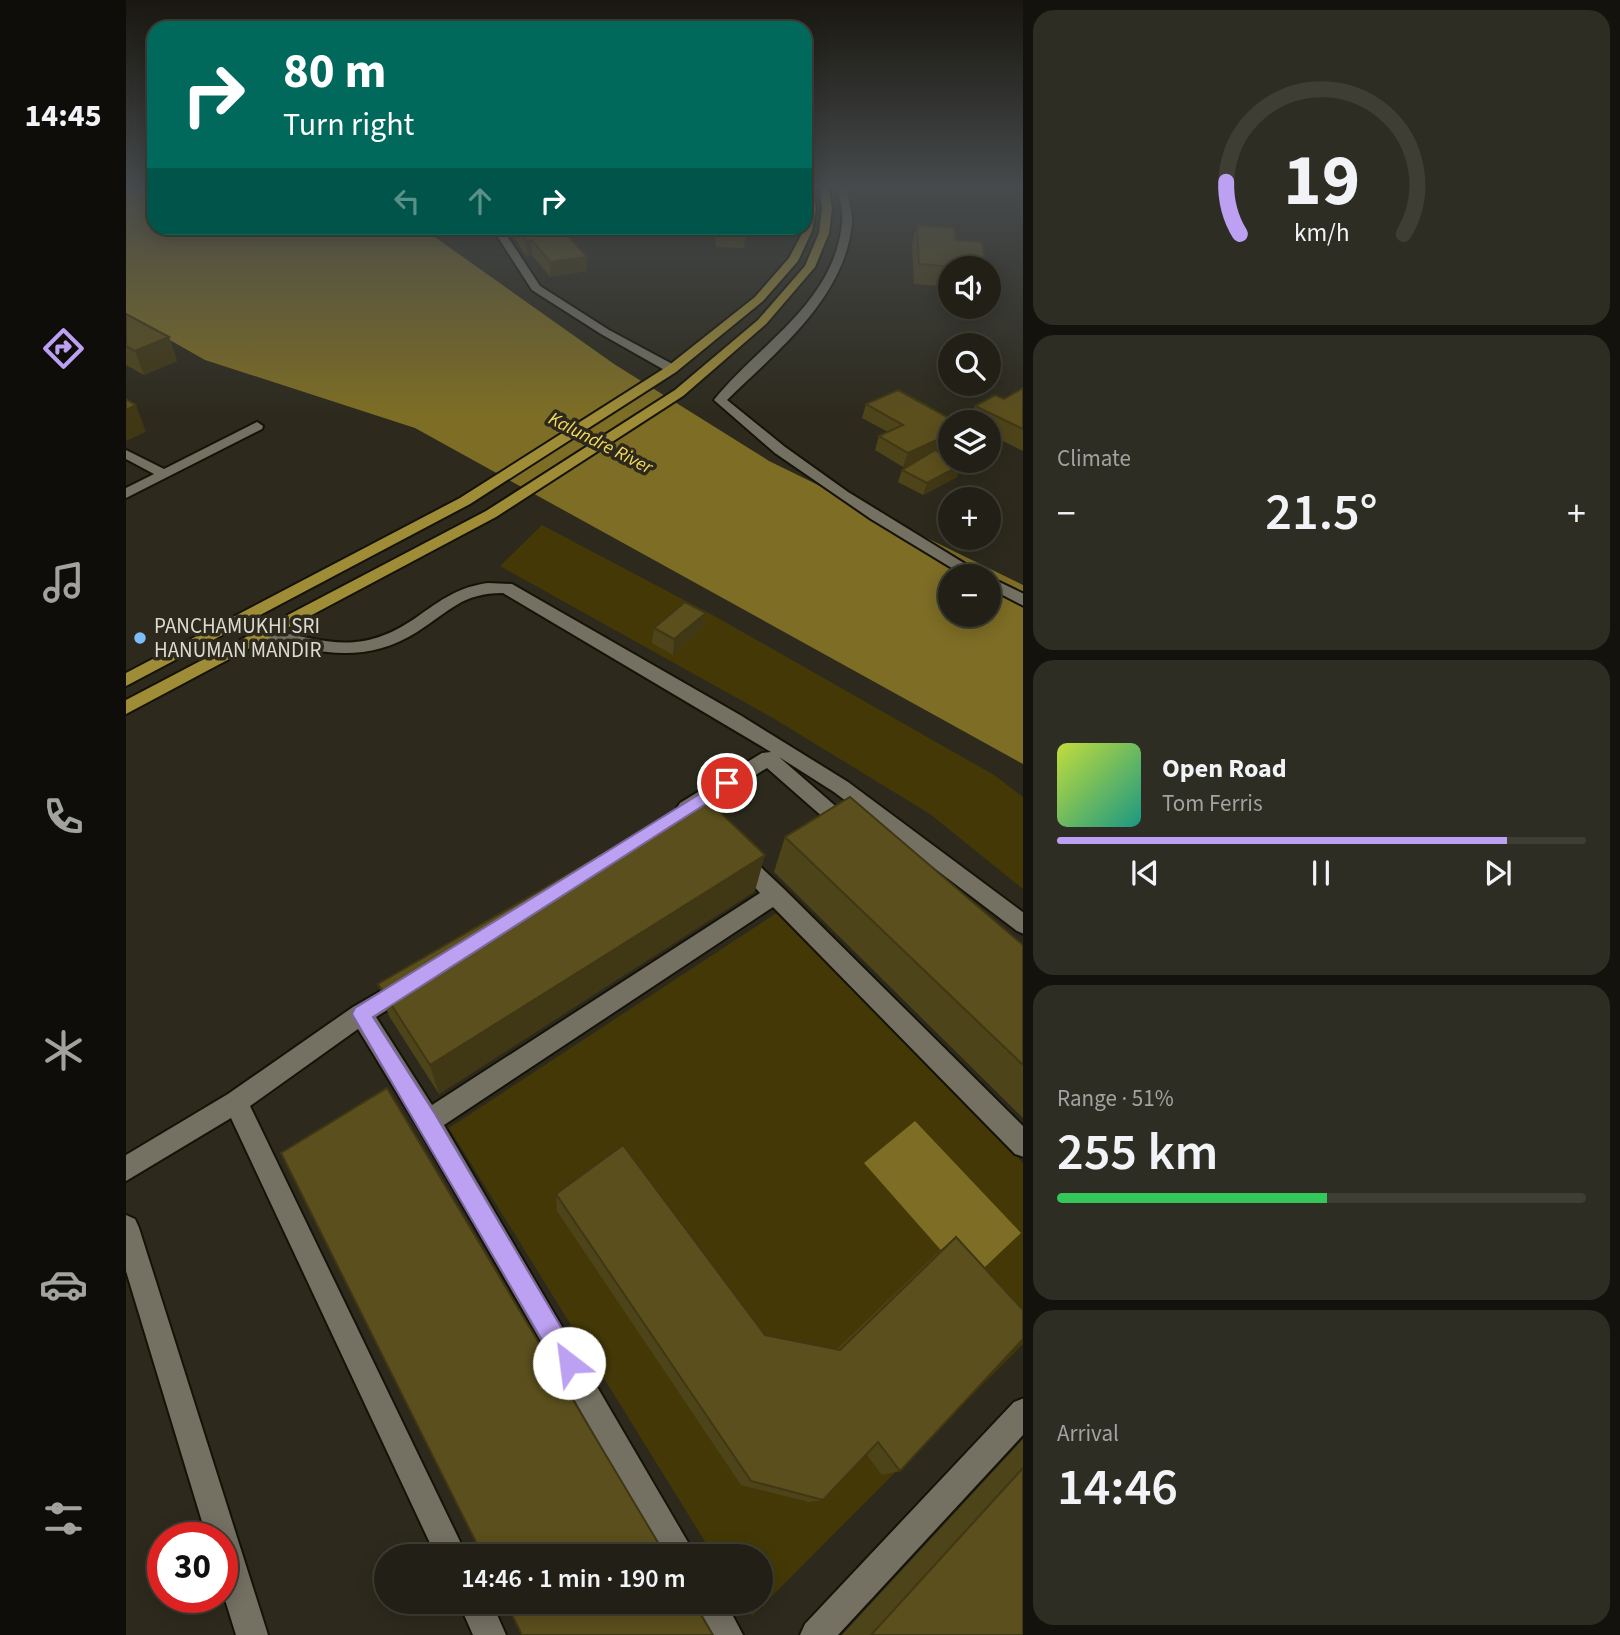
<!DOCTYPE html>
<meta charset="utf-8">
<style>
:root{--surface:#222016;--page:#2e2d23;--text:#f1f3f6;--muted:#a2a3a1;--line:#3f3e35;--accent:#bca0f2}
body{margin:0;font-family:"Source Sans 3",sans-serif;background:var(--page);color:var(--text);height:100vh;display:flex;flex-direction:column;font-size:26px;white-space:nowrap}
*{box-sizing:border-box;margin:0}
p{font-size:23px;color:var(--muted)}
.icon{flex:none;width:38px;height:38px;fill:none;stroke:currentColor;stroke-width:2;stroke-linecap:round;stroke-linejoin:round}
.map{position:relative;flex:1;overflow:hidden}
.side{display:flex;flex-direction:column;gap:10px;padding:10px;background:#13120c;width:597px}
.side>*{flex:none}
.banner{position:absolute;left:21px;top:21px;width:665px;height:214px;border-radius:21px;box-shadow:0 4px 18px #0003,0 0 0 2px var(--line);background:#00695c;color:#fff;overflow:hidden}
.controls{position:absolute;left:812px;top:256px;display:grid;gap:14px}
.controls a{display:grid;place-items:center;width:63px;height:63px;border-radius:50%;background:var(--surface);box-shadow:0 4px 18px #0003,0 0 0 2px var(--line);font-size:35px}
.speed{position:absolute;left:21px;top:1522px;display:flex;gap:14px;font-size:35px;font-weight:700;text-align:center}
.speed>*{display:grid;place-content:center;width:91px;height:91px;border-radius:50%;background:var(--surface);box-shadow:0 4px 18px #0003,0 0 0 2px var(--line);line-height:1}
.speed .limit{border:10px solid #d22;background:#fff;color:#111}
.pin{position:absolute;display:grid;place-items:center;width:60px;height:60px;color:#fff;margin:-30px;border:4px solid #fff;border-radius:50%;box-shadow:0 2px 7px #0007}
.me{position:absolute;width:77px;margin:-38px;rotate:330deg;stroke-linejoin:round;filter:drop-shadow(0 0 5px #0008)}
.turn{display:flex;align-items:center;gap:24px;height:147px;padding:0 21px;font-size:32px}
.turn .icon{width:91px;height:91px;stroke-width:2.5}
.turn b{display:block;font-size:49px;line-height:60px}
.lanes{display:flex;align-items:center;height:66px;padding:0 21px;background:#0003;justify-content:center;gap:35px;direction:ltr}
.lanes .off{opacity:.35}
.big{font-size:52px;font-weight:600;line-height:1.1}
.side .tile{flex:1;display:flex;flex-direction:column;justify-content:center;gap:10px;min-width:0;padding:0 24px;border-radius:21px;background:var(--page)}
.side .dial{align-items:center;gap:0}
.dial svg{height:182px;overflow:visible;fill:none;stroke:var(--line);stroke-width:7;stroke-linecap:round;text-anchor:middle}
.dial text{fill:var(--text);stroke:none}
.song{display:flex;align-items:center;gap:21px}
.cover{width:84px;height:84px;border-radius:10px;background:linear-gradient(135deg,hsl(70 70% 55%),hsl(170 70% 35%))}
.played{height:7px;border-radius:4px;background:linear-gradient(90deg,var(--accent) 85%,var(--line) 85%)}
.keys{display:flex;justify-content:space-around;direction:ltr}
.heat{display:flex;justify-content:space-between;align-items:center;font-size:38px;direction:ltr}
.charge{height:10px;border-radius:5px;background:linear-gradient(90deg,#34c759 51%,var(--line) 0)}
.trip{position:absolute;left:248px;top:1544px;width:399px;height:70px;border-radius:35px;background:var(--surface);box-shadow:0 4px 18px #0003,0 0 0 2px var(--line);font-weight:600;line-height:70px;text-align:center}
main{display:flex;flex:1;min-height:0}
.menu{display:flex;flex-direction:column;width:126px;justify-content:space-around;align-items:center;background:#0e0d09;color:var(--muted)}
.menu .icon{width:49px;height:49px}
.menu .current{color:var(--accent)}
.menu b{font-size:32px;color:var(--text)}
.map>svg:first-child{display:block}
.green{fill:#443906}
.water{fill:#7d6d25;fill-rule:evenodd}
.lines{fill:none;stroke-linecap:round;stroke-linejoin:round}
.minor-casing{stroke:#151207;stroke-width:4}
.trunk-casing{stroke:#151207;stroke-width:4}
.minor{fill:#747163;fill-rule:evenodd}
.trunk{fill:#9e8c37;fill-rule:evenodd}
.wall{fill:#4e4419}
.shaded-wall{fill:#403714}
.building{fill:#5b4f1d;stroke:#403714;stroke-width:2}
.route{fill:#bca0f2;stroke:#7a689d;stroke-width:2}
.poi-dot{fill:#7bbef9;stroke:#2d2a1d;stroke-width:2.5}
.labels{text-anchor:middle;stroke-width:7;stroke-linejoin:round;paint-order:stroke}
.far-water-label{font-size:19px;font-style:italic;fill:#f6d95b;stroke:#2d2a1d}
.poi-label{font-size:21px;fill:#dddbd3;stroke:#2d2a1d;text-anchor:start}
</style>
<main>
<nav class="menu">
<b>14:45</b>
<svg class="icon current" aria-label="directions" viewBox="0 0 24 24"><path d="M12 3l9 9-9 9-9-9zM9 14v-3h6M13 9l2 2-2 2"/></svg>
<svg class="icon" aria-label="music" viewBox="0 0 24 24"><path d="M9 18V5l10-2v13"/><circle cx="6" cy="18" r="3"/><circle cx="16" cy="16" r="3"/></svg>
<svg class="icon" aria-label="phone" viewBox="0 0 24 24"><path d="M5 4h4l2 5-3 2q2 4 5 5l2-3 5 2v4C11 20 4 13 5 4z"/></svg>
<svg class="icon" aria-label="climate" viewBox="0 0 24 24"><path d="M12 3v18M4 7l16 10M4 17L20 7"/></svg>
<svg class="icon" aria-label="car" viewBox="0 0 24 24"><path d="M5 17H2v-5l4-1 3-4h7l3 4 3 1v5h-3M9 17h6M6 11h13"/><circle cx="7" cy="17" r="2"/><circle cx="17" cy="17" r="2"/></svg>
<svg class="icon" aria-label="filters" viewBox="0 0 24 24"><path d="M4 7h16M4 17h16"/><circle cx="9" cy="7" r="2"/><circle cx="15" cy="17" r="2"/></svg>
</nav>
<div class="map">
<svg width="898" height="1635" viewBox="0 0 898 1635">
<rect width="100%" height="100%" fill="#2d2a1d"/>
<path class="green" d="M416,525L592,618L868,775L897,797V889L804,814L647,718L374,566Z
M652,912L897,1163V1344L626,1616L617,1601H635V1556H588L323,1128Z"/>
<path class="water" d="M0,186H28V228H296L488,364L643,461L897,585V764L289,428L79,360L0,315ZM824,576H863V614H824Z
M789,1121L895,1233L843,1282L738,1163Z"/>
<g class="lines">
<defs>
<path id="minor" d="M711,186H720C722,198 727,211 726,223C719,298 651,351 601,400L659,447L722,492L859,576H839L745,519L649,453L588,400C634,343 707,304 716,224C718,212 713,198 711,186Z
M366,228H376L414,286L483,330L550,366V372H542L475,334L406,290Z
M131,422L137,426L136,429L0,498V488L28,474L0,459V450L38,469Z
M863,577L898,594V606L863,588Z
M362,583L386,584L614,715L722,782L898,913V934L891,931L708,792L653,757L729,823L732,828L729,833L722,836L715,833L641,768L573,810L572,817C562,821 556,817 551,808L554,803L636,753L645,752L377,593C336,593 324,611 291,632C239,665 191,653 136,638L134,634L142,629C202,642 235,656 291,617C315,600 332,587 362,583Z
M614,852L621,854L657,888L898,1127V1157L889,1154L647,907L318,1125L570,1556H538L293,1129L232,1029L124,1106L341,1556H310L105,1118L0,1181V1155L102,1094L227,1007L279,977L287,980L290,987L287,994L250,1017L306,1105L634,893L604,860L607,854Z
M0,1215L9,1219L13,1228L142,1635H110L96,1590V1538H81L0,1271Z
M898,1398V1434L712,1635H674L679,1624L888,1402Z
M332,1601H365L380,1635H347Z
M565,1601H599L617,1635H583Z"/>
<path id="trunk" d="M679,186H687L690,209L686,231L672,261L637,301L550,372L344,504L0,686V673L334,498L542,366L629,297L663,258L679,228Z
M693,186H702L706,208L703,233L689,267L640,324L557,396L370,517L0,714V700L360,511L549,390L632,320L679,266L693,233L696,208Z"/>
</defs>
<use href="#minor" class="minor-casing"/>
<use href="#trunk" class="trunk-casing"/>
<use href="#minor" class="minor"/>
<use href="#trunk" class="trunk"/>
</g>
<path class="wall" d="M791,225L829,240L860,268H824V287L788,284L786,244Z
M382,228H478L477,235H441L461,257V271L424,277L406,255L400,256Z
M588,228H619L620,233L618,248L590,247Z
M0,314L43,337L51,361L18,375L0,365Z
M897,388V451L863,434V422H843L849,406L878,399Z
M772,390L812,452L831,477L797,495L772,482L776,470L790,462L777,467L749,450L753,436L762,432L736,418L740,404Z
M580,613L577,628L547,655L526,643L528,628Z
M659,837L897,945V1118L648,872Z
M629,891L313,1094L263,1016L252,984Z
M430,1194L639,1335L711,1349L811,1253L830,1237L774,1471L756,1475L740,1454L697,1500L683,1502L615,1485L431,1211Z
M897,1439V1635H716Z"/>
<path class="shaded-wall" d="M406,240V255L400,256V241Z
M461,257V271L424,277V262Z
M43,337L51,361L18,375L9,351Z
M10,405L20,432L0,441V410Z
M824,434V446L777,467L782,453Z
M835,465L831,477L797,495L801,483Z
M580,613L577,628L547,655L548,639Z
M639,855L629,891L313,1094L304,1065Z"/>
<path class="building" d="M791,225L828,228L829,240L856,242L860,268H839L793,264Z
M391,228H435L461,257L424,262L406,240L400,241Z
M591,228H619L620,233H591Z
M0,314L43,337L9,351L0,346Z
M897,388V429L849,406L869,395L878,399Z
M772,390L830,422H824V434L782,453L753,436L777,425L740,404Z
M0,399L10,405L0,410Z
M809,450L824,459V460H827L835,465L801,483L776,470Z
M559,602L580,613L548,639L528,628Z
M577,796L639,855L304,1065L252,984Z
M724,797L897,945V1065L659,837Z
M261,1088L540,1556H357L155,1153Z
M497,1145L639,1335L714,1350L830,1237L897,1310V1339L774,1471L752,1442L697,1500L625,1481L430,1194Z
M897,1468V1635H745Z
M379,1601H567L587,1635H396Z"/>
<linearGradient id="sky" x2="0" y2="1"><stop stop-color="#191710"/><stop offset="0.45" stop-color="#464a4c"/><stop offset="1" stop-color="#464a4c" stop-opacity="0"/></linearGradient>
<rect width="898" height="415" fill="url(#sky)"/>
<path class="route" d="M601,777L606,779L609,783L606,787L247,1017L309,1114L451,1354L454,1363L451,1371L443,1374L434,1371L226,1014L229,1008Z"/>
<circle class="poi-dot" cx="14" cy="638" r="7"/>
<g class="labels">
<g class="far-water-label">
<text transform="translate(475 442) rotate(27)" y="7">Kalundre River</text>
</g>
<g class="poi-label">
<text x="28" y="633">PANCHAMUKHI SRI<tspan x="28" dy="24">HANUMAN MANDIR</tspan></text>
</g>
</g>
</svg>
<div class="controls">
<a><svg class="icon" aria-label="sound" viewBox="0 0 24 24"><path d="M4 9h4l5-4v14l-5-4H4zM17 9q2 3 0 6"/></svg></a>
<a><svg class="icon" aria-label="search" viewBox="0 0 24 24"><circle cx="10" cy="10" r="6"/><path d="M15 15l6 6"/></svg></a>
<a><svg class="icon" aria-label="layers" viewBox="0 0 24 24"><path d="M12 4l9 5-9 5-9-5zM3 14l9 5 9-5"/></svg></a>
<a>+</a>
<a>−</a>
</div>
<div class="speed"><div class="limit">30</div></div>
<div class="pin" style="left:601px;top:783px;background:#d93025"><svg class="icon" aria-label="arrive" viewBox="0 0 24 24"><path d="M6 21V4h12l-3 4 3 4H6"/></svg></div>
<svg class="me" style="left:443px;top:1363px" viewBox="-20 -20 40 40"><circle r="19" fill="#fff"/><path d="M0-13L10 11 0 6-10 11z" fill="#bca0f2"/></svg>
<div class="trip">14:46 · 1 min · 190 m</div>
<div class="banner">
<div class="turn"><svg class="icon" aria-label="right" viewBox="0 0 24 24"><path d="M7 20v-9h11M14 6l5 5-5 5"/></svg><div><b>80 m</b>Turn right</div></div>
<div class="lanes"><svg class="icon off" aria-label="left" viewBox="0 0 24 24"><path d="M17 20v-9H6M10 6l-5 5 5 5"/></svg><svg class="icon off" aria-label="ahead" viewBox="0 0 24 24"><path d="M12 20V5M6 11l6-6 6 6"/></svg><svg class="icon" aria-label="right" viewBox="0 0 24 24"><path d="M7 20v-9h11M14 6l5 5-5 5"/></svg></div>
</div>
</div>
<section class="side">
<div class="tile dial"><svg viewBox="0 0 100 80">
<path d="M14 69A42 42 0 1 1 86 69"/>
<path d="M14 69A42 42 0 0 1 8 46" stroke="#bca0f2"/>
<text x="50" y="56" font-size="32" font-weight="700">19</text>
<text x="50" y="72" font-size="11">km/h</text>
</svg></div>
<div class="tile"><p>Climate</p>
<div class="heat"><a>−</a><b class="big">21.5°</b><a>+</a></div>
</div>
<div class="tile">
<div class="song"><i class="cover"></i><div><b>Open Road</b><p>Tom Ferris</p></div></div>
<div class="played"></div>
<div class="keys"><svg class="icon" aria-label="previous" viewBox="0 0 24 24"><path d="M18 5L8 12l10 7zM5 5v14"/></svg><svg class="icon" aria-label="pause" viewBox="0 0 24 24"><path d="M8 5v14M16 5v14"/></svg><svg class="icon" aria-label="next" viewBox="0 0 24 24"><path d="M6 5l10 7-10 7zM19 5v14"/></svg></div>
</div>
<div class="tile"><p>Range · 51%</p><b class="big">255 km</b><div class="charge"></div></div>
<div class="tile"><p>Arrival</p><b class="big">14:46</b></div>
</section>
</main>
